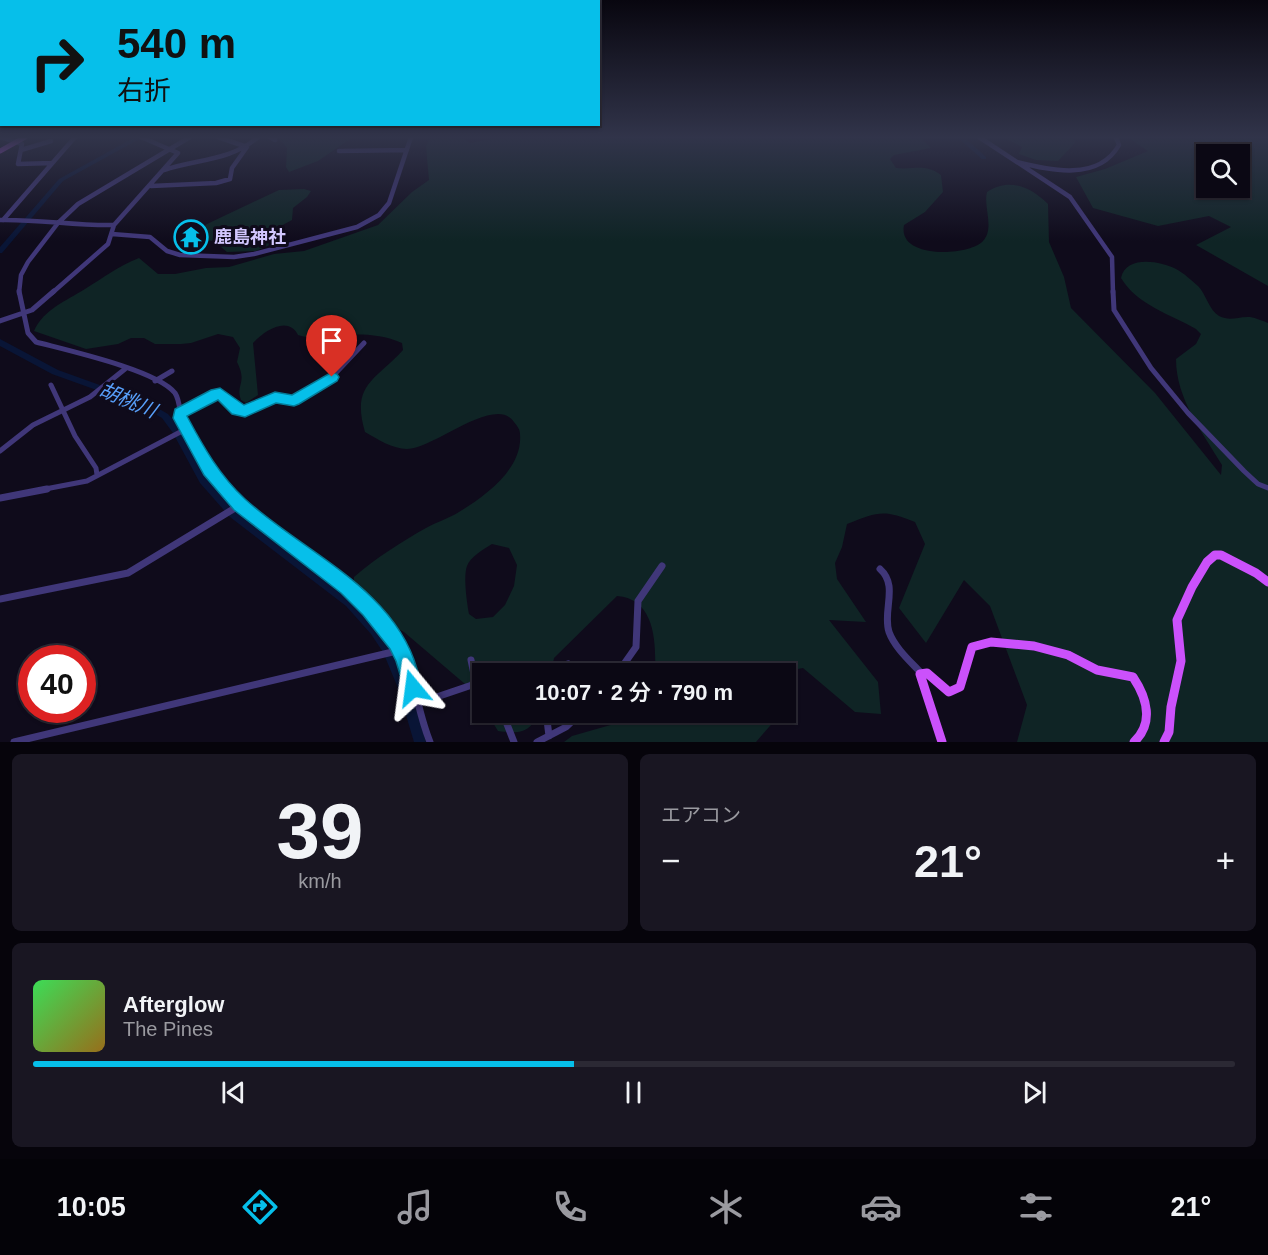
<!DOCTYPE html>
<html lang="ja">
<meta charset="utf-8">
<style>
:root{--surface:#0b0814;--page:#191622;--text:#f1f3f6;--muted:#9a9aa0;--line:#2b2934;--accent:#06bfea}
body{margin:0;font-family:Arial,"Noto Sans JP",sans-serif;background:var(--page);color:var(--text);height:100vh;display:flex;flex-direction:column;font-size:22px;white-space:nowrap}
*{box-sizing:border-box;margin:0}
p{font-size:20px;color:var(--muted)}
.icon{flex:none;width:33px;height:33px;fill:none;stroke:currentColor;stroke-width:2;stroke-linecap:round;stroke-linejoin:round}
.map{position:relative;height:742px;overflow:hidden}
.side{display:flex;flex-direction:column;gap:12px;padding:12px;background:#06040b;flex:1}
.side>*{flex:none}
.banner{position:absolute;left:0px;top:0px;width:600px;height:126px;box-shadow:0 2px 4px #0004,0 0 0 2px var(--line);background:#06bfea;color:#111;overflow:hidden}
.fabs{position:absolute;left:1196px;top:144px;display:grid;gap:12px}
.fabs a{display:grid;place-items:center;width:54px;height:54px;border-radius:0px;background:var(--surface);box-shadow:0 2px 4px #0004,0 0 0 2px var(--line);font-size:30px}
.speed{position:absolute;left:18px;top:645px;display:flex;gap:12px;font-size:30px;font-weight:700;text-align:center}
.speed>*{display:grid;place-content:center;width:78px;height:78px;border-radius:50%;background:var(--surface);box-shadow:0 2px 4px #0004,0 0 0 2px var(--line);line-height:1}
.speed .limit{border:9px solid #d22;background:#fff;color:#111}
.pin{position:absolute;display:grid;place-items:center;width:51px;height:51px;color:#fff;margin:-62px -26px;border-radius:50% 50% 50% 0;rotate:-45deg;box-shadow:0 0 6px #0007}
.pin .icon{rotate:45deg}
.me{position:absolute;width:66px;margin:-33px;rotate:344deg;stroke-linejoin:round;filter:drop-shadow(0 0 4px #0008)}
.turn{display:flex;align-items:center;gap:21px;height:126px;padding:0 18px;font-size:27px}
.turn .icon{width:78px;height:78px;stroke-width:2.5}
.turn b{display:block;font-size:42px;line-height:51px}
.big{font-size:45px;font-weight:600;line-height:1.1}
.side .widget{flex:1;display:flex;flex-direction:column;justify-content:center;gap:9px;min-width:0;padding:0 21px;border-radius:9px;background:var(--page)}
.side .dial{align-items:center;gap:0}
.dial b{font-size:78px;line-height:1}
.song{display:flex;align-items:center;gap:18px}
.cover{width:72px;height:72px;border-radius:9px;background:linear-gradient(135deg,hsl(130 70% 55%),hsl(40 70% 35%))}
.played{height:6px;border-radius:3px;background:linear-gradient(90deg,var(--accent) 45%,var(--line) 45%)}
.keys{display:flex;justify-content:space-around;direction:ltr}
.heat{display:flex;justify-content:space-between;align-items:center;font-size:33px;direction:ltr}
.side .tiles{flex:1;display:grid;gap:12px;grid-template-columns:1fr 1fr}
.widget:last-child{grid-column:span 2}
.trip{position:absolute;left:472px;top:663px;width:324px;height:60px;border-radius:0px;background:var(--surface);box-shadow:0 2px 4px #0004,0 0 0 2px var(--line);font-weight:600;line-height:60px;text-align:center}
.menu{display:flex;height:96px;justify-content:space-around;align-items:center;background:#040308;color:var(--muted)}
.menu .icon{width:42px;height:42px}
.menu .current{color:var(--accent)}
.menu b{font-size:27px;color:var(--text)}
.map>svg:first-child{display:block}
.green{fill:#0f2425;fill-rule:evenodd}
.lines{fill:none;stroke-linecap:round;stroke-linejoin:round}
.river{fill:#091536;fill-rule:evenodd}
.minor-far2{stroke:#403779;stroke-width:4.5}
.minor-far1{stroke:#403779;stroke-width:5}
.minor{stroke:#403779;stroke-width:7}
.major-far1{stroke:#cb51fb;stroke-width:5}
.major{stroke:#cb51fb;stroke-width:9}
.route{fill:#06bfea;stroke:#047c98;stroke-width:1.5}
.labels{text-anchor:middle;stroke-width:6;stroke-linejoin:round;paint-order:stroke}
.poi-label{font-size:18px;font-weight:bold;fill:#d2c7fe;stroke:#0f0b1b;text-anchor:start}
.water-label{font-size:20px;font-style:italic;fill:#58a0fb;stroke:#0f0b1b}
</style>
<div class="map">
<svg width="1268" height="742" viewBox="0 0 1268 742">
<rect width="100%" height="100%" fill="#0f0b1b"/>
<path class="green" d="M278,137H353L318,161L289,172L286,167L287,148Z
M430,137H462L470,143L501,137H920L931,148L894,155L890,159L896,168C914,170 925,163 941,175L943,192L925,212L904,225C897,260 970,256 983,241C995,228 983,207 987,192C1009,177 1031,187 1048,204L1049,242L1064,277L1071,308L1155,393L1221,475L1222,465C1203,433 1176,399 1176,359L1196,344L1201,334L1196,329C1170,314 1137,305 1121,278C1126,255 1160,261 1176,269C1184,273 1192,281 1198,286C1206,294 1209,310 1219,316C1231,322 1238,316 1250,317C1256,318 1263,321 1268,323V742H1017L1027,705L990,606L964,580L926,643L899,608L925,544L915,522C883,509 878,512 847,524L842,547L835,563L837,579L866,622L829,620L878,682L881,714L855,712L803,668L787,671L786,674L655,673C656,644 656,599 617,596L554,658L551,673L483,674V707L472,690L404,632L358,608L354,589V577C376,558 401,542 426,528C436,522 448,519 459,512C485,496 523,469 520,434C520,429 517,426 514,422C495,394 434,449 407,449C393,449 377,439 365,432C351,384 375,381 403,350L402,343C380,333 359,334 336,335C321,335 313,340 298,335C288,315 264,331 253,343L258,395L246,403L241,400C235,384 248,384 237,362L240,348L233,337L218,334L191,343L181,344H155L144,338H131L118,344L86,349L34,331C44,309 66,301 85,289C103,278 118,266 139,258L158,274H175L206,268L229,267L274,254L304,251L378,225L412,192L429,180L426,147ZM492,544L509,548L517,565L514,586L505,605L493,617L476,619L469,614C467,603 463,577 467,566C470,557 484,549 492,544Z
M1003,137H1073L1075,143L1058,161L1036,160L1019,154L1022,147Z
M1127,137H1268V286L1196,245L1231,227L1209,216L1158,226L1093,208L1076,177L1105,169L1148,151ZM1206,154H1239V188H1206Z
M304,189L311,191L307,197L293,208L292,220L277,228L276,235L279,241L256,251L227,252L221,247L223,242L204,240L197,235L199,230L207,224L279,190Z
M487,713H540C528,733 522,734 498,731Z
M643,713L776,712V719L756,742H564L572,736L642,716Z"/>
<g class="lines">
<path class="river" d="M135,137H143L63,181L2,253H0V247L59,179Z
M957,137H964L986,157V159H982Z
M0,339L58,370L147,402L168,414L179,427L206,477L236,511L354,598L379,626L391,644L410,688L426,742H414L398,688L383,652L371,634L346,606L230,517L200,483L173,433L162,418L141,406L52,374L0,346Z"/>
<path class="minor-far2" d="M0,137L22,144L18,164L52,163
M270,137L275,140
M979,137L1070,197L1112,257L1113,293
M21,150L51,141
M339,151L407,150
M1017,162C1050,170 1098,182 1119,145L1116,137
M164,170C197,159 231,161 258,137
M151,186L216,183L230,179L232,168L247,147L218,137
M0,220C38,219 76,226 114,225
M3,220L75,137
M112,234L150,237L167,251L180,255L234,257L254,254L357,227L379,215L389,203L411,137
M19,293L21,275L28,262L58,223L78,204L190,137
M52,293L108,244L114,225L178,153L141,137"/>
<path class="minor-far1" d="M19,291L28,333L36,342C66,350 157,370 175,393C181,402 179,415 183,425C192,449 209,471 226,490
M1113,291L1114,310L1151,368L1188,413L1244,471L1258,484L1268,488
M0,321L32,310L54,291
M155,381L172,371
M51,385L75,436L96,468L97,475
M180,413L219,393L239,411L253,409L275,398L294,400L332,377L364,343
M0,451L33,425L90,397L125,369
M40,490L87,481L186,429"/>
<path class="minor" d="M225,489C277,546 359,577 399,646C415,675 417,711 430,742
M0,498L47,489
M880,569C899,586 882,611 889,632C895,648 910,661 921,673
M0,599L128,573L240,505
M546,674L568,664
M617,674L636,647L638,601L662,566
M416,704L472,685L475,679L471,660
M546,712L549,736
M503,714L514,742
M14,742L401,650
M537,742L566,727L582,712"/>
<path class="major-far1" d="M0,151L25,137"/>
<path class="major" d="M942,742L920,674L927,673L949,692L960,687L972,647L991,642L1034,646L1068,655L1097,670L1133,677C1147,698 1154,723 1134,742
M1164,742L1169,732L1171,707L1181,661L1177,620L1192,587L1207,562L1215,555H1221L1256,573L1268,582"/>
</g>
<linearGradient id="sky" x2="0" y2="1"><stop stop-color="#08060f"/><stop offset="0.57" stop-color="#31344a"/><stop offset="1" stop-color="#31344a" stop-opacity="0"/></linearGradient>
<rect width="1268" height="241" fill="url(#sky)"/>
<path class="route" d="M332,372L337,374L339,377L337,381L299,404L294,406L276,403L245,417L232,414L218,400L187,416L188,418C204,448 220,476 245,499C303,552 394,588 417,669C420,679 424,686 420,695L413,698L406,695L396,661L390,649L363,615L341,593L234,510L204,475L173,418L175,409L211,390L220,388L244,405L275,392L292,395Z"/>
<defs>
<symbol id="temple-ring" viewBox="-11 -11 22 22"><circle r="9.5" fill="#0f0b1b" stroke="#06bfea" stroke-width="1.5"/><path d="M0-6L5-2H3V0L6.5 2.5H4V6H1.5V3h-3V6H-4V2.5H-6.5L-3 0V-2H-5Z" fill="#06bfea"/></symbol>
</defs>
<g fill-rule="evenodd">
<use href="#temple-ring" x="172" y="218" width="38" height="38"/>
</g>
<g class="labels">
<g class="poi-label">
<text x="214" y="243">鹿島神社</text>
</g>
<g class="water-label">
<text transform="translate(128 400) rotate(23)" y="7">胡桃川</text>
</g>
</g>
</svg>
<div class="fabs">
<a><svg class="icon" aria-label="search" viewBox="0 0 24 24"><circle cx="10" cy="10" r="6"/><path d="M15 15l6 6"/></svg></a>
</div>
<div class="speed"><div class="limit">40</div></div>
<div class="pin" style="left:332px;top:377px;background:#d93025"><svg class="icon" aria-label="arrive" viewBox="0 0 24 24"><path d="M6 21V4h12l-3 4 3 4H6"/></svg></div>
<svg class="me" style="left:413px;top:688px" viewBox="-20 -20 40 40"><path d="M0-17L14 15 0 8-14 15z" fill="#06bfea" stroke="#fff" stroke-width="4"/></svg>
<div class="trip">10:07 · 2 分 · 790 m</div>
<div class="banner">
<div class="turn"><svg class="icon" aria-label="right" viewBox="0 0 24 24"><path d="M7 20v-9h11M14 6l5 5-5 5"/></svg><div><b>540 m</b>右折</div></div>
</div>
</div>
<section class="side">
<div class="tiles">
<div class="widget dial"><b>39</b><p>km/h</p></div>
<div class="widget"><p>エアコン</p>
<div class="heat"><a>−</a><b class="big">21°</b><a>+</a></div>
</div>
<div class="widget">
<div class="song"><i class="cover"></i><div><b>Afterglow</b><p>The Pines</p></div></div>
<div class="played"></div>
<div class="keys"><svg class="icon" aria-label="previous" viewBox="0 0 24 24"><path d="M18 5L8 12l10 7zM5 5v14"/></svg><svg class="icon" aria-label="pause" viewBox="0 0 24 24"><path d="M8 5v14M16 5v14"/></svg><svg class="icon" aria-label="next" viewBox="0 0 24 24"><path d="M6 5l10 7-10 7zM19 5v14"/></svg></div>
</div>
</div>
</section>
<nav class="menu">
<b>10:05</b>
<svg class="icon current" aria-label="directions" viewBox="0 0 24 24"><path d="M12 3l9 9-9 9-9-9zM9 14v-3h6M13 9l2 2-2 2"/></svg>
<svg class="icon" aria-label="music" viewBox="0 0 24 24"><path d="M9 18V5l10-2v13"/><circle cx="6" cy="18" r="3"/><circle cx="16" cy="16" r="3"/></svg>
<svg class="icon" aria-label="phone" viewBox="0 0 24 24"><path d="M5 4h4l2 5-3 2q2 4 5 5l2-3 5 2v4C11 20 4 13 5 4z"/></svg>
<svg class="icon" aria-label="climate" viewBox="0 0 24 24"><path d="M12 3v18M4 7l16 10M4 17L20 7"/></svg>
<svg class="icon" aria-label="car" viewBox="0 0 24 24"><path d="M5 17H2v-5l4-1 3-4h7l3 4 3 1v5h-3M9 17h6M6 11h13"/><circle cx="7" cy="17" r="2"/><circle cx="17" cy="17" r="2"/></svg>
<svg class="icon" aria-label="filters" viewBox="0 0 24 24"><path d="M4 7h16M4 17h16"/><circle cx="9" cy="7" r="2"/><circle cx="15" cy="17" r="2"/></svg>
<b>21°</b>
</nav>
